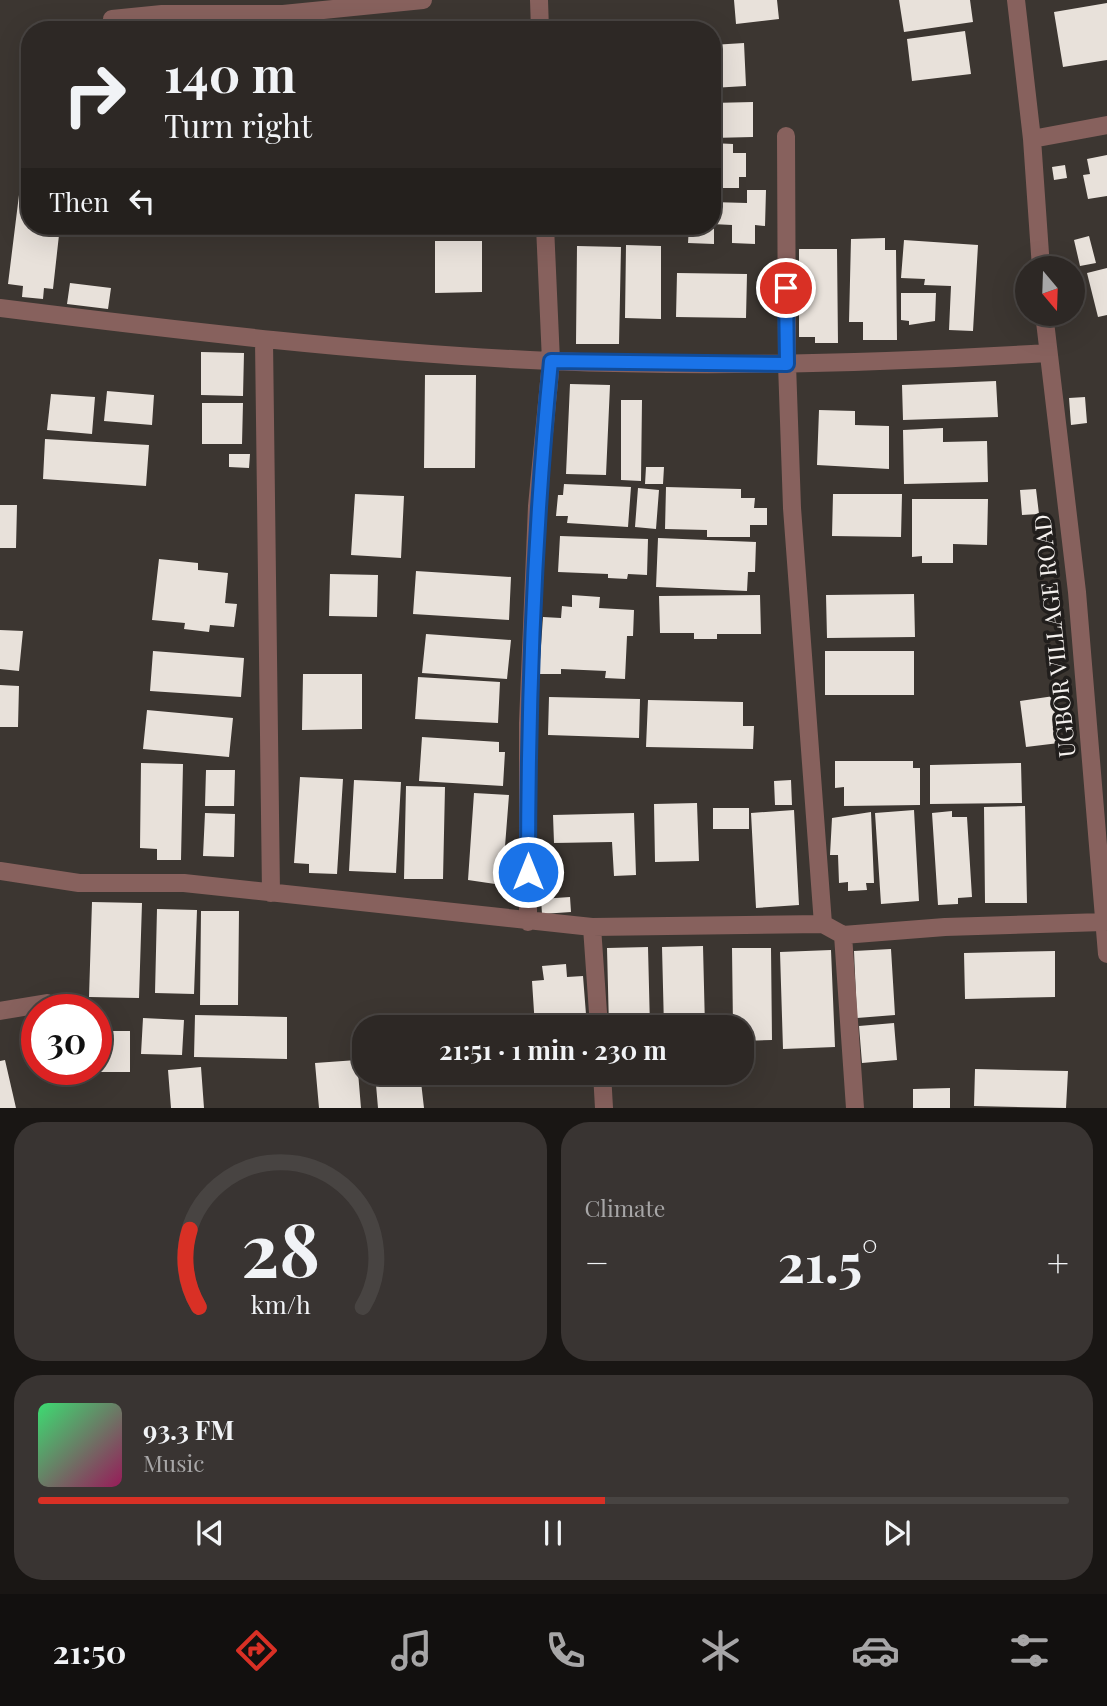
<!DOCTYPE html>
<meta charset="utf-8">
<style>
:root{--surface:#2d2825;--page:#393432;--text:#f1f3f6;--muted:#a7a6a7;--line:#484442;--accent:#d93025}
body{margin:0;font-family:"Playfair Display",serif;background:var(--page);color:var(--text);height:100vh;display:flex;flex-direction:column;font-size:26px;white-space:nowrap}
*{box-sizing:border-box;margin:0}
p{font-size:23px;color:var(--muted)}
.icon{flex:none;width:38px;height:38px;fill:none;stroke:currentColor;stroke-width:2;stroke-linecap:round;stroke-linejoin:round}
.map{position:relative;height:1108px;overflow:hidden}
.sheet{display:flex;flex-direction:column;gap:14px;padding:14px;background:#191614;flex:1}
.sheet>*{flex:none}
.hud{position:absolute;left:21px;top:21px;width:700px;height:214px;border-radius:28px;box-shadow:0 7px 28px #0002,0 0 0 2px var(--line);background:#2d2825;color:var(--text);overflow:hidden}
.needle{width:46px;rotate:161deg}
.controls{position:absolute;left:1015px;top:256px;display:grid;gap:14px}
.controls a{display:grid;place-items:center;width:70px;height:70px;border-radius:50%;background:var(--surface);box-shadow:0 7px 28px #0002,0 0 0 2px var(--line);font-size:35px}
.speed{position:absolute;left:21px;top:994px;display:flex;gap:14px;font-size:35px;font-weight:700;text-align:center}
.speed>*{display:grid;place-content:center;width:91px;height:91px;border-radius:50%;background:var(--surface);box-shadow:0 7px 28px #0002,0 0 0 2px var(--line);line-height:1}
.speed .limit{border:10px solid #d22;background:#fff;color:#111}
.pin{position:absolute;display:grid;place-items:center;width:60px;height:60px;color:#fff;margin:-30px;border:4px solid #fff;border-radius:50%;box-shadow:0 2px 7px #0007}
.me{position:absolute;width:77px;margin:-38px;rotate:0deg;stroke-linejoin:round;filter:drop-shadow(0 0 5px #0008)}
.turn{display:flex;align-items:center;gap:24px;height:147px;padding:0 28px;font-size:32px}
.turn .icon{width:91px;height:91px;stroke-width:2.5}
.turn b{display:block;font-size:49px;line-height:60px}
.then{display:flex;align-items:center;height:66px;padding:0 28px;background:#0003;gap:14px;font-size:26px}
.big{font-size:52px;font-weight:700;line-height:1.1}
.sheet .card{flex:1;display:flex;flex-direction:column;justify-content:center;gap:10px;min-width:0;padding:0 24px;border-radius:28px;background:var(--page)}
.sheet .dial{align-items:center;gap:0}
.dial svg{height:182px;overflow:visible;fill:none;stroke:var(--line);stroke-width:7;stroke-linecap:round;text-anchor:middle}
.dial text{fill:var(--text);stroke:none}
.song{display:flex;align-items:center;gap:21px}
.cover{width:84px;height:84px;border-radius:10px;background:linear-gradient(135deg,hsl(140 70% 55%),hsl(330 70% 35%))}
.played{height:7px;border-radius:4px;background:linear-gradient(90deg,var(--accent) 55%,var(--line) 55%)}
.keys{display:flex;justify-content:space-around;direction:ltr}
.heat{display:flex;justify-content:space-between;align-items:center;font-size:38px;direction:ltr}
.sheet .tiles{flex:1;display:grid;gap:14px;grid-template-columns:1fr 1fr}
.card:last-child{grid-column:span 2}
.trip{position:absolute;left:352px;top:1015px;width:402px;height:70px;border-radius:28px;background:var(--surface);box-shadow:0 7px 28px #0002,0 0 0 2px var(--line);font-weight:700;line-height:70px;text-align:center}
.dock{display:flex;height:112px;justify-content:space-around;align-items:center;background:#12100f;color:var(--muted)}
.dock .icon{width:49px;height:49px}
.dock .active{color:var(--accent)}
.dock b{font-size:32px;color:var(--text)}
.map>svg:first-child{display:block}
.building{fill:#e8e1da}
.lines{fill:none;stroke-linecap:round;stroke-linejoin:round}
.minor{stroke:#87615d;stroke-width:18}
.route-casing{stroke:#114b97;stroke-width:18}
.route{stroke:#1a73e8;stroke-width:12}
.labels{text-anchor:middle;stroke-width:7;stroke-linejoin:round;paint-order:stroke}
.street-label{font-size:23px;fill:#f4f0ed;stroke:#211e1c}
</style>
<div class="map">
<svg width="1107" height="1108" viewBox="0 0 1107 1108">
<rect width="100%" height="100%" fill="#3c3631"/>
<path class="building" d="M734,0H777L779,19L736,24Z
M899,0H970L973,22L904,32Z
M1107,3V60L1063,67L1054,12Z
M965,31L971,74L912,81L907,39Z
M744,43L746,86L712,88V45Z
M24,81L30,82V101L22,100Z
M753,102V137L712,138V103Z
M712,143L733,144V153H746V177H739V188H712Z
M1107,155V196L1088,199L1083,175L1090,174L1087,159Z
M1065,165L1067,178L1054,180L1052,167Z
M747,190H766L765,226L755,225V244L732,243V225L712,224V202L747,203Z
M19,195L30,196V226H60L53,289L44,288L43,299L22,297L23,286L8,284Z
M567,226H660L661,228L568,235Z
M689,226H714V244L688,243Z
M1089,236L1096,263L1080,266L1074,240Z
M885,238V250H896L897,340H863V322H849L851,239Z
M904,240L978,245L973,331L949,330L951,286L924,285L925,279L901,278Z
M435,241H482V292L435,293Z
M626,245L661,246V319L625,318Z
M577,246L621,247L619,344H576Z
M799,249H837L838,343H815V337H799Z
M1107,268V315L1098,317L1087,273Z
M677,273L747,274L746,318L676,317Z
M70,283L111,288L108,309L67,304Z
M901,293H936L935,321L909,325V321L901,320Z
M201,352L244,353L243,396L201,395Z
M425,375H476L475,468H424Z
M996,381L998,417L903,420L902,385Z
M570,384L610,385L606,475L566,474Z
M107,391L154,395L152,425L104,421Z
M51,394L95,397L92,434L47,430Z
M1085,397L1087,423L1071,425L1069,398Z
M621,400H642L641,481L621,480Z
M202,403H243L242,444H202Z
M819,410L855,411V425L889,426V469L817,465Z
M943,428V442L987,441L988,482L904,484L903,430Z
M45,439L149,445L146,486L43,479Z
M229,454H250L249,468L229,467Z
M646,467H664L663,484H645Z
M564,484L631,487L628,527L567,523L568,516H556L558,495H563Z
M666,487L741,489V498H755L754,508H767V525H750V537H707V530L665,529Z
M638,488L659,490L656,529L635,527Z
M1036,489L1039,514L1022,515L1020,490Z
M355,494L404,496L401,558L351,555Z
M833,494H902L901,537L832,536Z
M912,499H988L987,545L953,544V563H922V556L912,557Z
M0,505H17L16,548H0Z
M560,536L648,539L647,575L628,574L627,579L608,578V574L558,572Z
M658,538L756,542L755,572H748L747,591L656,587Z
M159,559L198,563V570L228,573L225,603L237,604L234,627L210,625L209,632L184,629L185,623L152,620Z
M416,571L511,577L509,620L413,614Z
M330,574L378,575L377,617L329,616Z
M914,594L915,637L827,638L826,595Z
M572,595L600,597L599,608L634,610L633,636H627L625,679L605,678L606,671L561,669V674H539L543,617L561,618L562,606L572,607Z
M760,595L761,634H717V639H694V633H660L659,596Z
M0,630L23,631L19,671L0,669Z
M426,634L511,640L507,679L422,673Z
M153,651L244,658L241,697L150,691Z
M825,651H914V695H825Z
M303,674H362V729L302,730Z
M418,677L500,682L498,723L415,719Z
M0,685L19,686L18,727H0Z
M1054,696L1059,743L1026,747L1020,701Z
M549,697L640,699L639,738L548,735Z
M648,700L743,702V726H754L753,749L646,747Z
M147,710L233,718L229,757L143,749Z
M422,737L499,742V752H505L503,786L419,781Z
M835,761H913V768H920V805L844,806V787L835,788Z
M141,763L183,764L181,860H157V849L140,848Z
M1021,763L1022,803L930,804V765Z
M206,770H235L234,806H205Z
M300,777L343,779L337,874L309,873V864L294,863Z
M354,780L401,782L396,873L349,871Z
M791,780L792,805H775L774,781Z
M406,786L445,787L443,879H404Z
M474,793L509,795L502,885L468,880Z
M697,803L699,861L655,862L654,804Z
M1025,806L1027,903H985L984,807Z
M713,808H749V829H713Z
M794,810L799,905L756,908L751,813Z
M914,810L919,901L881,904L875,813Z
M952,811V817H967L972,897L958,898V904L938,905L932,813Z
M871,812L874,883H866L867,890L848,891V882L839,883L838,855H830L832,818Z
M205,813L235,814L234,857L203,856Z
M634,813L636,875L614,876L612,842L554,843L553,815Z
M570,897L571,912L542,914L541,899Z
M92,902L142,903L139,998L89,997Z
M157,909L197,910L194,994L155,993Z
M201,911H239L238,1005H200Z
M703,946L705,1027H664L662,947Z
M648,947L650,1027H609L607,948Z
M732,948H771L772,1040L742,1041V1027H733Z
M891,949L895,1015L857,1018L854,951Z
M831,950L835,1047L783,1049L780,952Z
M1055,951V997L965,999L964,953Z
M566,964L567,977L583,976L587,1027H535L532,981L544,980L542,966Z
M195,1015L287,1017V1059L194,1057Z
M143,1018L184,1020L182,1055L141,1054Z
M894,1023L897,1060L862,1063L859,1026Z
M96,1031H130V1072H80V1069H96Z
M5,1060L16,1108H0V1061Z
M357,1060L361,1108H319L315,1063Z
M201,1067L204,1108H171L168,1070Z
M975,1069L1068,1071L1066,1108L974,1106Z
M375,1073H420L424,1108H378Z
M950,1088V1108H913V1089Z"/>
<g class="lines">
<path class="minor" d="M539,0L540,30
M1016,0L1032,139L1041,268
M112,19L162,14H283L423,0
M786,136L787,364L792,508L823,924
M1032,139L1107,125
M0,308C183,331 367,353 551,361C717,368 882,363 1047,353
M1044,313L1077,592L1107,954
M264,341L271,893
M0,871L79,883H184L592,927L823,924L843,935L945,927L1103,922
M528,922V723L537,506L551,361L545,226
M592,927L599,1027
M843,935L855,1108
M0,1011L47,1003
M602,1073L604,1108"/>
</g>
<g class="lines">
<defs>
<path id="route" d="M528,872C528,701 534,531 551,361L787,364L786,288"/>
</defs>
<use href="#route" class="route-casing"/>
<use href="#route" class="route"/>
</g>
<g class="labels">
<g class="street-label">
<text transform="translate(1055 636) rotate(-96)" y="8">UGBOR VILLAGE ROAD</text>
</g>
</g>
</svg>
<div class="controls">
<a><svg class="needle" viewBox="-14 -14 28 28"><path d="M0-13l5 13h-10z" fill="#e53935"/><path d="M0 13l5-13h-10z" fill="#a7a6a7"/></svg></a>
</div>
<div class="speed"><div class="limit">30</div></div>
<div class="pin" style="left:786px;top:288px;background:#d93025"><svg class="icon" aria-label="arrive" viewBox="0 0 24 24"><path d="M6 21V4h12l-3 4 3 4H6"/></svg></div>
<svg class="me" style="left:528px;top:872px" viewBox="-20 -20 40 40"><circle r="17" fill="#1a73e8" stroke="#fff" stroke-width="3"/><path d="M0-11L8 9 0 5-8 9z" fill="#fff"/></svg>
<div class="trip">21:51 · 1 min · 230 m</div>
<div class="hud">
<div class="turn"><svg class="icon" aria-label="right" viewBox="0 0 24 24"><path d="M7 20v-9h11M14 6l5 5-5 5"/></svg><div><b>140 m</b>Turn right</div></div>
<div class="then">Then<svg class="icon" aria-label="left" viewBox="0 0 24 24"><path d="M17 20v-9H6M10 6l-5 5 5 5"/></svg></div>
</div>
</div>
<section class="sheet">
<div class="tiles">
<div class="card dial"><svg viewBox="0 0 100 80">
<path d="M14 69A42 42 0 1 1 86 69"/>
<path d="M14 69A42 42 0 0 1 10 35" stroke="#d93025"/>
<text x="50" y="56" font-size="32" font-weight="700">28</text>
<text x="50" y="72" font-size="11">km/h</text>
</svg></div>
<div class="card"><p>Climate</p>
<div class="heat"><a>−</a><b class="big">21.5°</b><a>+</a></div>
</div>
<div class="card">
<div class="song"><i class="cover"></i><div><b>93.3 FM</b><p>Music</p></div></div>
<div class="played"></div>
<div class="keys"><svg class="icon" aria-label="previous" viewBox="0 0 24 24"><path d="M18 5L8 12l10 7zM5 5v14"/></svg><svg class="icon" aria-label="pause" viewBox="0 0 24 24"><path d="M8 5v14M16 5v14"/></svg><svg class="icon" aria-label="next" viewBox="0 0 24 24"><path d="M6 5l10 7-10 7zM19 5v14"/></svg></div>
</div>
</div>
</section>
<nav class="dock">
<b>21:50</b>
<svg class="icon active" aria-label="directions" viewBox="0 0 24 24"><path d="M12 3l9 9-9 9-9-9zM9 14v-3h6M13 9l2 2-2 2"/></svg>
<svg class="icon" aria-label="music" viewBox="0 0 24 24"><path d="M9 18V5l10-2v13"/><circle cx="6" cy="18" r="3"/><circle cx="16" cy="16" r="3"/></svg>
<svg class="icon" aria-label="phone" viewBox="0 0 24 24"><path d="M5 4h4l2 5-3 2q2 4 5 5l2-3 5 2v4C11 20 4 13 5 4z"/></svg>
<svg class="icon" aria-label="climate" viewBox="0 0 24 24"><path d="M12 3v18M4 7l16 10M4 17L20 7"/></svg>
<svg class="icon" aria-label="car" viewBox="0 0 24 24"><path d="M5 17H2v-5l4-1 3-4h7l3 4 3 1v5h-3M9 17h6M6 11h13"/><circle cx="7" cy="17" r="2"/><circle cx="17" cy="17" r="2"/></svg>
<svg class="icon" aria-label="filters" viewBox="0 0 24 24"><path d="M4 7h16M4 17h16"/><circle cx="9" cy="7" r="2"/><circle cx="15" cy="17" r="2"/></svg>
</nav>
